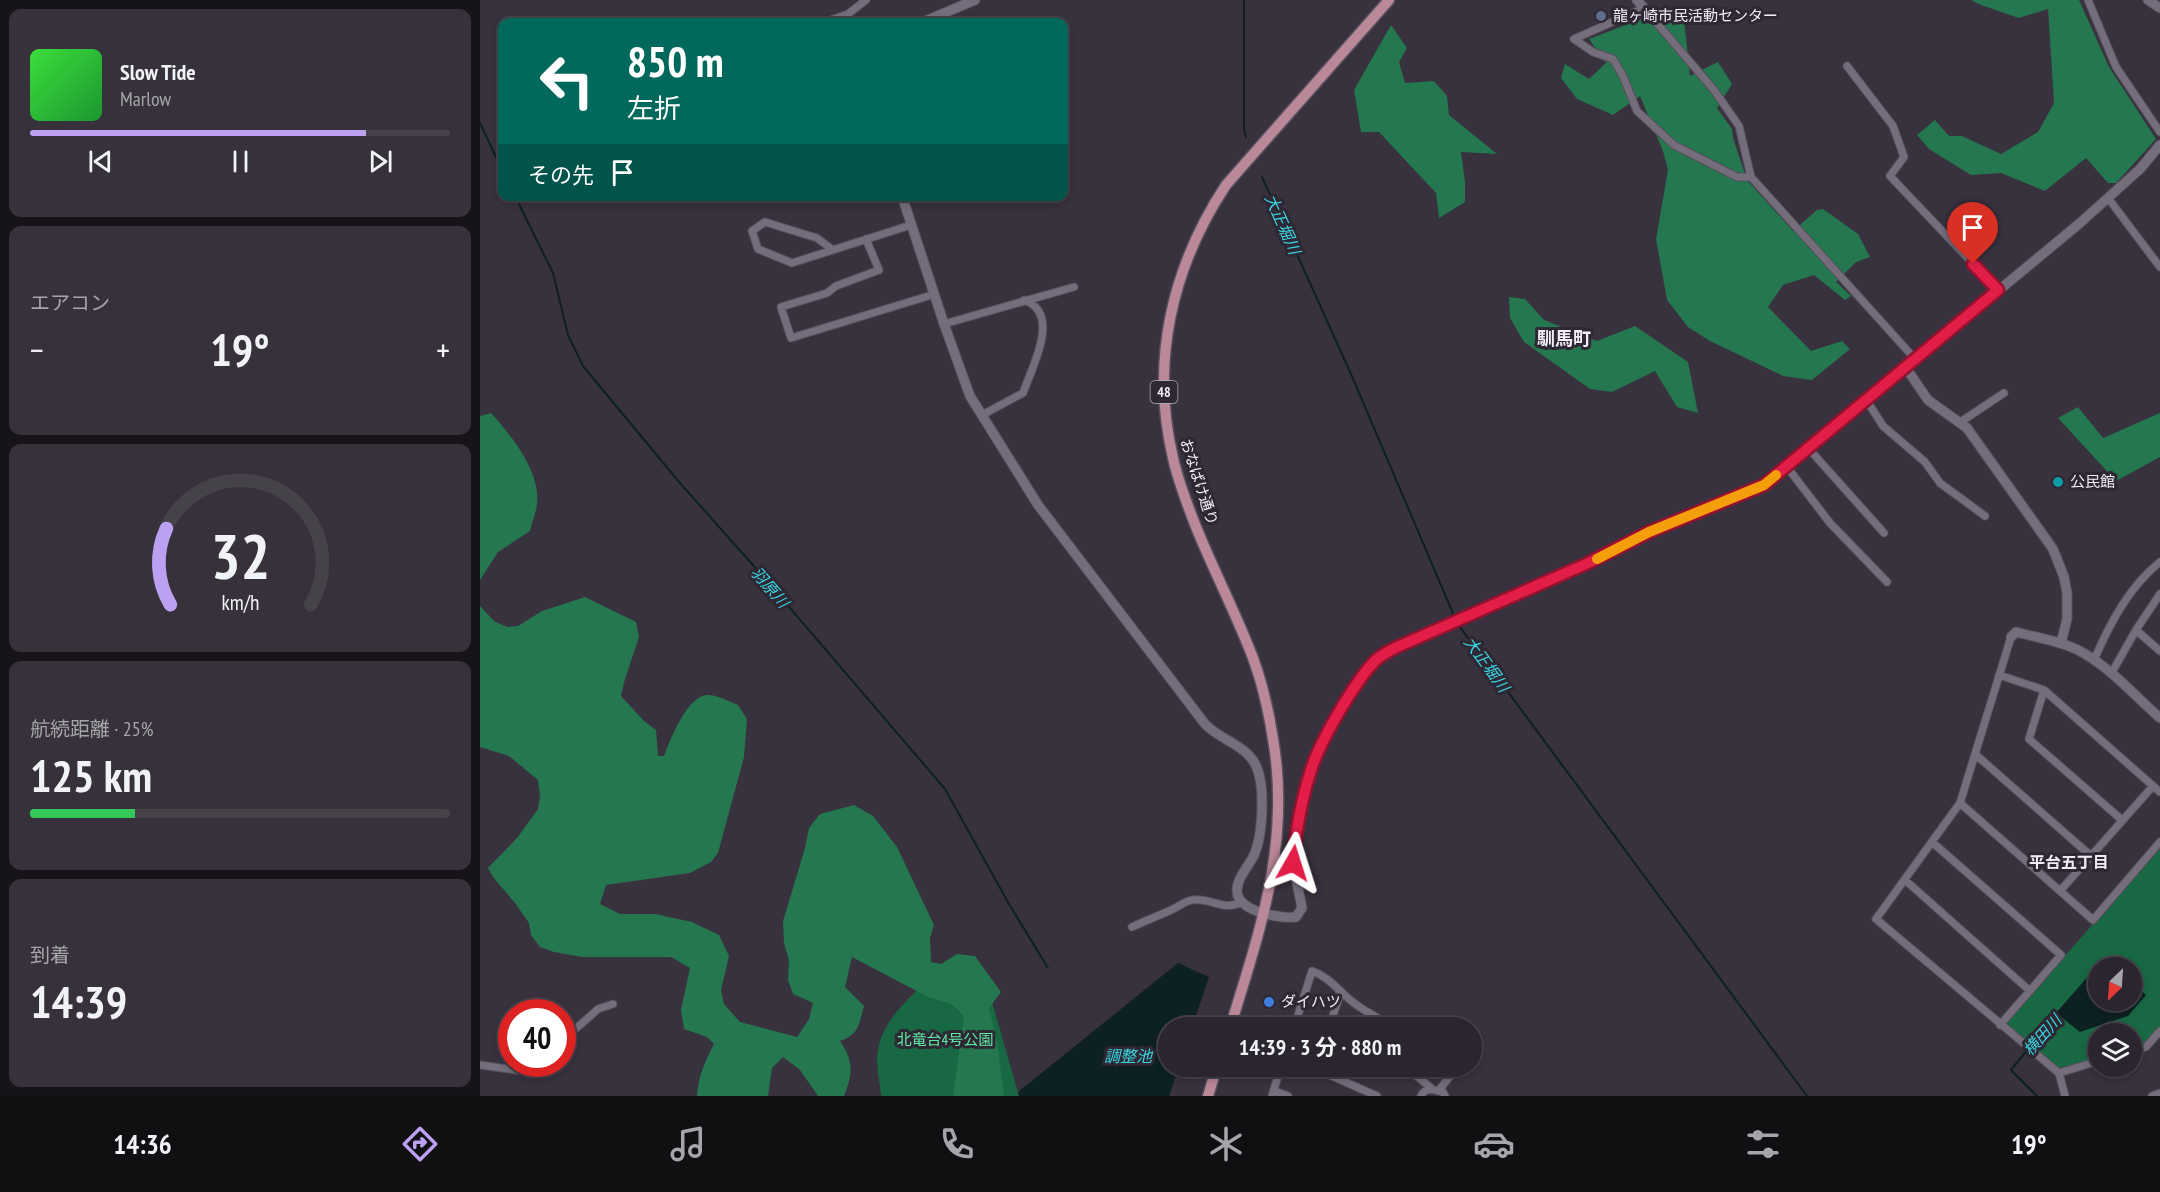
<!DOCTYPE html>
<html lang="ja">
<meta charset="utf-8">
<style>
:root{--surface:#2a252e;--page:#36313a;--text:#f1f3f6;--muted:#a5a5aa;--line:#46424a;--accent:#bca0f2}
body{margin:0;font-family:"PT Sans Narrow","Noto Sans JP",sans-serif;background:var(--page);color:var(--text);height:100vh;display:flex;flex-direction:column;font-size:22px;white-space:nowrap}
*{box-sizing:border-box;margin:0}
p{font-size:20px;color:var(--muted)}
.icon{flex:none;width:33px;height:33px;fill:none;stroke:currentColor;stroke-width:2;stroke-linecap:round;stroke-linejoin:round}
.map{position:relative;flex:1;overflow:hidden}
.panel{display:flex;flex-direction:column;gap:9px;padding:9px;background:#171419;width:480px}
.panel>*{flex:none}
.guide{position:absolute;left:18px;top:18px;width:570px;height:183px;border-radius:12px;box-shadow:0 3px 9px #0003,0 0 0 2px var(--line);background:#00695c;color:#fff;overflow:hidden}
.needle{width:39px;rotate:205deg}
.tools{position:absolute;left:1608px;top:957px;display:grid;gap:12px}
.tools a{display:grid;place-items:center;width:54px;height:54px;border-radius:50%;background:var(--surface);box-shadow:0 3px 9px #0003,0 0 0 2px var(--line);font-size:30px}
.speed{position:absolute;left:18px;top:999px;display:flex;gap:12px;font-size:30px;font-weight:700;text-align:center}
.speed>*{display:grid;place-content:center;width:78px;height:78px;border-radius:50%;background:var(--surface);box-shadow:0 3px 9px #0003,0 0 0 2px var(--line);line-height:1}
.speed .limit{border:9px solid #d22;background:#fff;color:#111}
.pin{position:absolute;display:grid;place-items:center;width:51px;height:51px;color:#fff;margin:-62px -26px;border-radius:50% 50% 50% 0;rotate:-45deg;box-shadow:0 0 6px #0007}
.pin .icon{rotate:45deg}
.me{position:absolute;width:66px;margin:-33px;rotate:6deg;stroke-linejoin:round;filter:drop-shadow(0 0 4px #0008)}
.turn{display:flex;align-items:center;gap:21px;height:126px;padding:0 30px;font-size:27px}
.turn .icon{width:78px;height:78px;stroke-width:2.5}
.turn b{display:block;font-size:42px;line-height:51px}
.then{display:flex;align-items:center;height:57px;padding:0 30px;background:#0003;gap:12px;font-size:22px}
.big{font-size:45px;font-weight:700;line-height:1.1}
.panel .card{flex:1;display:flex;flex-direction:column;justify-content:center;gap:9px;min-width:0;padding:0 21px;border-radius:12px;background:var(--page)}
.panel .dial{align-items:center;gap:0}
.dial svg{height:156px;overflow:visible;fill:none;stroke:var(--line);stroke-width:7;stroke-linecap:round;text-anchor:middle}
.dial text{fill:var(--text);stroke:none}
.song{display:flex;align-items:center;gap:18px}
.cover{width:72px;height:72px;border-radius:9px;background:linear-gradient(135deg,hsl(120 70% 55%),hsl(130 70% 35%))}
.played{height:6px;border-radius:3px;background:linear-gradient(90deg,var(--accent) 80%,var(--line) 80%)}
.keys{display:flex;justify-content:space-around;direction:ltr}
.heat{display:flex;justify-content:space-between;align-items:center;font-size:33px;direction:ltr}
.charge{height:9px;border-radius:4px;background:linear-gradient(90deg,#34c759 25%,var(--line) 0)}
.trip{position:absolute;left:678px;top:1017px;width:324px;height:60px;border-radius:30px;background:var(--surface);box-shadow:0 3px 9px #0003,0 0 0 2px var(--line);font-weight:700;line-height:60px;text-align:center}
.dock{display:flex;height:96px;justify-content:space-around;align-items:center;background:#110f12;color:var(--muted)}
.dock .icon{width:42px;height:42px}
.dock .on{color:var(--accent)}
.dock b{font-size:27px;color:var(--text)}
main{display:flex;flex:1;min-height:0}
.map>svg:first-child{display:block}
.green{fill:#186843;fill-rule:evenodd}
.forest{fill:#24774f}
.water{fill:#0d2122}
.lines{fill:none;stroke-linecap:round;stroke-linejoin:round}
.stream{stroke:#0d2122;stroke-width:2}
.minor-casing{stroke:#56505b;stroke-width:9}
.tertiary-casing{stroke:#56505b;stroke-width:11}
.primary-casing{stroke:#56505b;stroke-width:13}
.minor{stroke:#756d7c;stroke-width:7}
.tertiary{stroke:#756d7c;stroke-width:9}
.primary{stroke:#bb889a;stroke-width:10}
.route-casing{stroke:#92132f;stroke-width:15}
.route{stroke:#e11d48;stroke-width:10}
.slow{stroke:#f59e0b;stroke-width:10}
.service-dot{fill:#5c6f8a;stroke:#2e2734;stroke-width:2}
.culture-dot{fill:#0f9aa8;stroke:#2e2734;stroke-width:2}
.shop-dot{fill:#3f7fe0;stroke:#2e2734;stroke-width:2}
.labels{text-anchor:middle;stroke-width:6;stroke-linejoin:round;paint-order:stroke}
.shield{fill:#2e2734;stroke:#b6b2bc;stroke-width:1.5}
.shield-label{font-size:14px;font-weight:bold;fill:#f1edf6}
.poi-label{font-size:15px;fill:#f1edf6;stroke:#2e2734;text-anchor:start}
.street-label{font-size:15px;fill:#f1edf6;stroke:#2e2734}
.park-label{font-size:15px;fill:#5feaa4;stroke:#2e2734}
.water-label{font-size:16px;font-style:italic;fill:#38d7e1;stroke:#2e2734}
.neighbourhood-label{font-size:16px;font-weight:bold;fill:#f1edf6;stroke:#2e2734}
.quarter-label{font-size:18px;font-weight:bold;fill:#f1edf6;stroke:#2e2734}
</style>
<main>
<section class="panel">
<div class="card">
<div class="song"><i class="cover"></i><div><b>Slow Tide</b><p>Marlow</p></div></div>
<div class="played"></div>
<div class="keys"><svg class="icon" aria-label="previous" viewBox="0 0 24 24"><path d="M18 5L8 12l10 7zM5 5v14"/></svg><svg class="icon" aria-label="pause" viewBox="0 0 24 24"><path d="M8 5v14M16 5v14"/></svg><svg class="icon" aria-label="next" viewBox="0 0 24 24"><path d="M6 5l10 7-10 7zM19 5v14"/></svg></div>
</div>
<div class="card"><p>エアコン</p>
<div class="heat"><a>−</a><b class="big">19°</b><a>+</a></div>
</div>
<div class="card dial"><svg viewBox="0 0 100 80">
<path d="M14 69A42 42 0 1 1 86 69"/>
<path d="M14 69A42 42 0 0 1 12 30" stroke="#bca0f2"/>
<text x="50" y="56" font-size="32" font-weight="700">32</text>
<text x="50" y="72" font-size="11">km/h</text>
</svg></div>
<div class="card"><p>航続距離 · 25%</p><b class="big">125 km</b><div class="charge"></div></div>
<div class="card"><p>到着</p><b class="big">14:39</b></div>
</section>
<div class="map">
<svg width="1680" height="1096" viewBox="0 0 1680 1096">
<rect width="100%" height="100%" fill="#38313e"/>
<path class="green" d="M1680,848V1031L1666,1047L1652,1051V1034H1618V1061L1579,1073L1524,1025ZM1618,968H1652V1000H1618Z
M451,976L512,1002L539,1096H401C400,1084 397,1070 397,1058C399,1022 428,1000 451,976Z"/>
<path class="forest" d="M1491,0H1599L1629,67L1676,139L1636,183H1628L1606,158L1565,191L1521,173L1491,175L1449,149L1437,135L1455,120L1469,136H1482L1521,154L1558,132L1574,103L1568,9L1539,18L1501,5Z
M1182,11L1204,19L1210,76L1238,62L1252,84L1237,108L1252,129L1253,138L1267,180L1313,231L1337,210L1343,209L1378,234L1390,257L1376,262L1356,282L1371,296L1365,300L1334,275L1303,285L1288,307L1331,351L1362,341L1370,349L1332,380L1303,376L1230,341L1208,327L1187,300L1176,239L1188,170L1183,151L1160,96L1133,115L1097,99L1081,78L1085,64L1109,79L1126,63L1109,39Z
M911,25L927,48L919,62L925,83L954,81L967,96L969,115L1017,154L981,152L985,182V202L959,218L956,193L899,132H881L874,90Z
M1029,297L1045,299L1064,320L1117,341L1155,326L1208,362L1218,413L1197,407L1175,371L1132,392L1110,389L1044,342L1030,318Z
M1598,407L1623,438L1680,413V457L1636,481L1578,418Z
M11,413C31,435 61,472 57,504C56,513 52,522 50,531L18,552L0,580V416Z
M105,597L156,622L159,637L145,679L141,696L164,721L176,730L178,756H184C190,740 207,696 227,695C236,694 250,702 258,705L267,719L264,757L238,853L231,862L210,873L126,885L120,904L140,914H175L212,922L239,935L249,956L241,990L244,1004L260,1022L317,1037L329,1019L333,1003L313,994L308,980L309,960L304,943L303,921L325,848L329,828L340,814L374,805L393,816L417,847L454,925L450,938L451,962L461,964L477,954L495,956L521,992L509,1008L517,1041L524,1096H473L484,1016L472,1004L448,997L372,957L365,987L384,1006C379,1024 379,1035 360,1041C374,1062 373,1073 364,1096H338L320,1070L303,1057L292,1068L288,1096H217C218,1077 225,1061 234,1044L227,1037L204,1029L201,1010L210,968L191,957H102L74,952L60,947L51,935L49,923L35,903L13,877L8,868L37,838L58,809L60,795L58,780L29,756L0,747V606L14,621L27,627L38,626L62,611Z"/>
<path class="water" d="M1624,958L1635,967L1618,968V1000H1652V982L1666,995L1648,1016L1600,1032L1576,1013Z
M698,963L729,977L712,1027L688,1028V1066L699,1067L689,1096H539L538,1092Z"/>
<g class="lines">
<path class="stream" d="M764,0V129L766,137
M0,123L22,170
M782,177L871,374L975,618
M35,196L73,273L88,335L103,366L199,482L281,574L465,789L529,904L568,968
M977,623L1327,1096
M1557,1096L1531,1070L1561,1033L1580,1014"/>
<defs>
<path id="minor" d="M1608,0L1636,67L1680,132
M345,22L368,14L386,0
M1094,39L1164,8L1234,90L1259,126L1271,177L1435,359
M1094,39L1113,52L1133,59L1143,76L1157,111L1194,145L1257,177H1271
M1367,66L1413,126L1424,157L1410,176L1518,290
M1628,198L1680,267
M386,239L399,270L356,286L347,293L301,307L311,338L455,294
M353,250L337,238L285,222L272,231L278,249L312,263L431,225
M464,324L594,287
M1387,401L1403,426L1445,462L1460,483L1505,516
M502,415L543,393C552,367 582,313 544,300
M1479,423L1524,393
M1329,449L1404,533
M1307,467L1350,523L1407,582
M1656,630L1680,651
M1531,637L1480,803L1396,919L1579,1073L1585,1096
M1614,660C1630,623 1649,587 1680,562
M1631,674L1656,630L1680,594
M1519,675L1564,690L1680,792
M1564,690L1549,739L1642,820
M1495,754L1611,856
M1480,803L1613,920L1680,842
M1452,842L1581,955L1520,1025
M1425,880L1550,991
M1580,891L1673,786
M652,927C665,921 678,916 691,910C698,907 705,901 712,900C732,897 741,912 762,902
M814,1028L832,971C850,977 859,992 874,1003C887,1013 902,1020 917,1028
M849,1028L861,991
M82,1041L118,1009L133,1004
M1652,1051L1666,1047L1680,1031
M0,1065L50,1072L60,1064
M837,1066L836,1069L897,1096
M917,1066L938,1077L951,1088
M1579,1073L1618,1061
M794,1091L808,1096
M958,1091L977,1068L975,1066
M792,1096L801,1066
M941,1096C946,1086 954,1090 963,1092L965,1096
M1672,1096L1680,1093"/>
<path id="tertiary" d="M1157,0L1164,8
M1668,0L1680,8
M443,22L495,0
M422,196L464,324L490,396L558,505L725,724C741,741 768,745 777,768C785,788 783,835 774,855C769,866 756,879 757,892C759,912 801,919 816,917L822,908L813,863L815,836L832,766L866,701L887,670L895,661L917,647L1106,564L1169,532L1284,485L1600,223L1660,169L1680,145
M1426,368L1448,400L1487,428L1573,549L1584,577L1587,593V619L1581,643
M1531,637L1536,632L1540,633C1559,638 1580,641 1598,650C1629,666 1654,695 1680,718"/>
<path id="primary" d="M750,1028C780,930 811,843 793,739C788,707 780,673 767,643C751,604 732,566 716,527C707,504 698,481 693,458C670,361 692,267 746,185L909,0
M728,1096L737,1066"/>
</defs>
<use href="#minor" class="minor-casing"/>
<use href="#tertiary" class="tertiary-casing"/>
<use href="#primary" class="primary-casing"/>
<use href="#minor" class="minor"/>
<use href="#tertiary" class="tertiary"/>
<use href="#primary" class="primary"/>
</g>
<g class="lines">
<defs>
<path id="route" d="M813,863C816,829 822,796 833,764C843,737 874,683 894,662C900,655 909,651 917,647L1106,564L1169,532L1284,485L1518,290L1493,264"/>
</defs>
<use href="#route" class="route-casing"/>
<use href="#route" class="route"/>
<path class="slow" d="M1117,559L1169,532L1284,485L1296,475"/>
</g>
<circle class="service-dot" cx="1121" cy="16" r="6"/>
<circle class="culture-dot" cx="1578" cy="482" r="6"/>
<circle class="shop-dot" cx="789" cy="1002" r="6"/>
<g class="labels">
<rect class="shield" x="670.5" y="381" width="27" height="22" rx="4.5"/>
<g class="shield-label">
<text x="684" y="397">48</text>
</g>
<g class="poi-label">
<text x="1133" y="21">龍ヶ崎市民活動センター</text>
<text x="1590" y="487">公民館</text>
<text x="801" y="1007">ダイハツ</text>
</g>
<g class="street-label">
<text transform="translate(719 482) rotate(72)" y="5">おなばけ通り</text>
</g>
<g class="park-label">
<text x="465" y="1045">北竜台4号公園</text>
</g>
<g class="water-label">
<text transform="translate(803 224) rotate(66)" y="6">大正堀川</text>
<text transform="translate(290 587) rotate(49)" y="6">羽原川</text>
<text transform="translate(1007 664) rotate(54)" y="6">大正堀川</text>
<text transform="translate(1562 1035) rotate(-48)" y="6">横田川</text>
<text x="648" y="1062">調整池</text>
</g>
<g class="neighbourhood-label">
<text x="1589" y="868">平台五丁目</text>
</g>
<g class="quarter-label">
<text x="1084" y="345">馴馬町</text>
</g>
</g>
</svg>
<div class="tools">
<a><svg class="needle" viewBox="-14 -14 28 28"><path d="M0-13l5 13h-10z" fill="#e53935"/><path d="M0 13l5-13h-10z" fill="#a5a5aa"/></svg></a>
<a><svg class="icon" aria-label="layers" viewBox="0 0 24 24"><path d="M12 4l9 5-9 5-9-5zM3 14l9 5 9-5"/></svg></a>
</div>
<div class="speed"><div class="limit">40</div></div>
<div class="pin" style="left:1493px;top:264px;background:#d93025"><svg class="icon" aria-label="arrive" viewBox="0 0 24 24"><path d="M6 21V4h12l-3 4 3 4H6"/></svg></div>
<svg class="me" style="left:813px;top:863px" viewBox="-20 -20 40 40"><path d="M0-17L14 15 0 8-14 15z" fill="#e11d48" stroke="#fff" stroke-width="4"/></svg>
<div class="trip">14:39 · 3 分 · 880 m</div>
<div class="guide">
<div class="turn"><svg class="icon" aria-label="left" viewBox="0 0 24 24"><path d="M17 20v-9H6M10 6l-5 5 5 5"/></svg><div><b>850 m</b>左折</div></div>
<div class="then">その先<svg class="icon" aria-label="arrive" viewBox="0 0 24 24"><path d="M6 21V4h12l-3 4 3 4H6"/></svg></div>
</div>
</div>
</main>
<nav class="dock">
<b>14:36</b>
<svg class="icon on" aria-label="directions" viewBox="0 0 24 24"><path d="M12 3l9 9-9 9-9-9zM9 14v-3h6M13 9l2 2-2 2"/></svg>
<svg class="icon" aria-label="music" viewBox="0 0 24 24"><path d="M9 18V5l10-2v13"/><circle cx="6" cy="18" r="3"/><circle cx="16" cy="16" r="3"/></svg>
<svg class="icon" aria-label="phone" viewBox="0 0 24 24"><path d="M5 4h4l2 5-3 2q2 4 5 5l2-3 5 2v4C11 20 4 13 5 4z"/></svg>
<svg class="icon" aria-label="climate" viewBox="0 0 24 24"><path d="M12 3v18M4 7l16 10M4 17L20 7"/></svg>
<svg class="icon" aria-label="car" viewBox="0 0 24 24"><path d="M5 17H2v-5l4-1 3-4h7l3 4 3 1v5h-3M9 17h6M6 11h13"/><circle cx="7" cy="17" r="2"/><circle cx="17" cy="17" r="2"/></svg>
<svg class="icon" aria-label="filters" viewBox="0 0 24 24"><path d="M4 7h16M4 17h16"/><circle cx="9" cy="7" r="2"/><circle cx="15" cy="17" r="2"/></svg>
<b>19°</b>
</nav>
